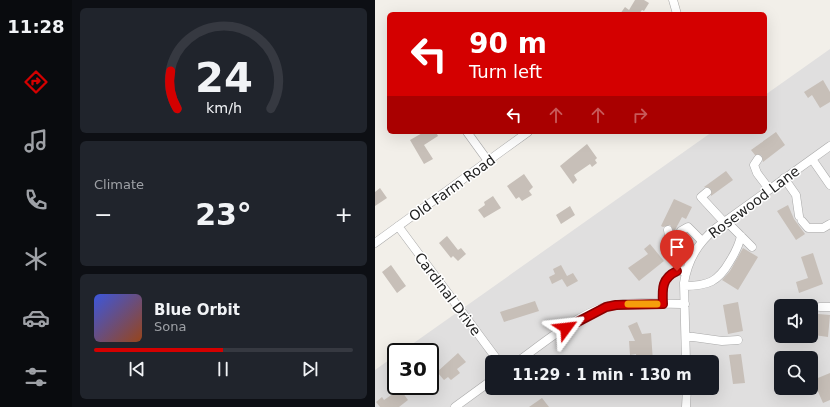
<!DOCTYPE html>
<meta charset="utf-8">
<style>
:root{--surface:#171b24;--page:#20242c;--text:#f1f3f6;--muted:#9ea1a6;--line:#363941;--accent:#d40000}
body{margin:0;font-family:"DejaVu Sans",sans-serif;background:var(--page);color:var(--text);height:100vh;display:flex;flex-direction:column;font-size:15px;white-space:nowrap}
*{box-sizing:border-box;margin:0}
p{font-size:13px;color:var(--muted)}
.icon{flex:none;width:22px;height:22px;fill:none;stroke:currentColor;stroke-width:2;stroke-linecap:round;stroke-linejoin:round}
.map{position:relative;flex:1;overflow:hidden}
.details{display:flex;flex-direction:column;gap:8px;padding:8px;background:#0d0f14;width:303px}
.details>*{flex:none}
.banner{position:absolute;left:12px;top:12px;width:380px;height:122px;border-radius:6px;box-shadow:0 4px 16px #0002;background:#d40000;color:#fff;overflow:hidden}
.tools{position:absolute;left:399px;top:299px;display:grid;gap:8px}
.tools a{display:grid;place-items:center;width:44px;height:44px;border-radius:6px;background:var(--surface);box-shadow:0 4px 16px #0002;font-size:20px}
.speed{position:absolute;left:12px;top:343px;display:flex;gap:8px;font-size:20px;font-weight:700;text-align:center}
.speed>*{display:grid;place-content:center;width:52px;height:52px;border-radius:50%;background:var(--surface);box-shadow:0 4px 16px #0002;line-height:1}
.speed .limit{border:2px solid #111;border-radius:6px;background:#fff;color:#111}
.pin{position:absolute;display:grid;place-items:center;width:34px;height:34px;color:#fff;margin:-41px -17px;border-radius:50% 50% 50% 0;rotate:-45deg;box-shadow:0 0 4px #0007}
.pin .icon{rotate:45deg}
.me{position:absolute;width:44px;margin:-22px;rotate:60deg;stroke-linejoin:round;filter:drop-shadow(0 0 3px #0008)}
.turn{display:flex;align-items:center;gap:14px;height:84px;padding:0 16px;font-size:18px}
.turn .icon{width:52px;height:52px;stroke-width:2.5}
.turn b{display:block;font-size:28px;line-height:34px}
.lanes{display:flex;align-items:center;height:38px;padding:0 16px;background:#0003;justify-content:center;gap:20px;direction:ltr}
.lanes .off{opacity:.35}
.big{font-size:30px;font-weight:700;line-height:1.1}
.details .card{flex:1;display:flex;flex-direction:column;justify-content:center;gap:6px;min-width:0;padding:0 14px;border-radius:6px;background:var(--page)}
.details .dial{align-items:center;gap:0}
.dial svg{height:104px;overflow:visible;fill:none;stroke:var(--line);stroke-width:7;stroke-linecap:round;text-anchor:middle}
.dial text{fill:var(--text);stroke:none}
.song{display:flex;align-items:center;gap:12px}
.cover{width:48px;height:48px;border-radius:6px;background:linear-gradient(135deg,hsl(230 70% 55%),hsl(20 70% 35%))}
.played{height:4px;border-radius:2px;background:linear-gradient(90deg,var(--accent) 50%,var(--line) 50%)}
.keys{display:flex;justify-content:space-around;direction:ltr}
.heat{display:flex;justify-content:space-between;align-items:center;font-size:22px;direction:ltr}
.trip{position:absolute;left:110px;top:355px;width:234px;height:40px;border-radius:6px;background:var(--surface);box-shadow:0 4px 16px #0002;font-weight:700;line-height:40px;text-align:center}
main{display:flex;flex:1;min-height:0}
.dock{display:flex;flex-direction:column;width:72px;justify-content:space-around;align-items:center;background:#090b0e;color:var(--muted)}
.dock .icon{width:28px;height:28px}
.dock .on{color:var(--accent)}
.dock b{font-size:18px;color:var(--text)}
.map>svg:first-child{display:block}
.residential{fill:#e0dfdf;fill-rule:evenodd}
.building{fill:#c7bfb8}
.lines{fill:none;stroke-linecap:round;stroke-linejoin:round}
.minor-casing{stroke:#a9a9a9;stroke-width:9}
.minor{stroke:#fff;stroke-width:8}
.route-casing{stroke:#8a0000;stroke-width:10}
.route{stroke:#d40000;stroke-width:7}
.slow{stroke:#f59e0b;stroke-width:7}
.labels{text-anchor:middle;stroke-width:3;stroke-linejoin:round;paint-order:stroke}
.street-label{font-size:14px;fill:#222;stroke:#fff}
</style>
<main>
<nav class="dock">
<b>11:28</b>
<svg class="icon on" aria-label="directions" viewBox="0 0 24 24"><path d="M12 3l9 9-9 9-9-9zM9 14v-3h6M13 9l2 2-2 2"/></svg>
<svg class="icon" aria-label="music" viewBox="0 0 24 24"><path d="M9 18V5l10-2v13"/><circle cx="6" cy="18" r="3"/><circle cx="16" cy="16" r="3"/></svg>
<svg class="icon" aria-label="phone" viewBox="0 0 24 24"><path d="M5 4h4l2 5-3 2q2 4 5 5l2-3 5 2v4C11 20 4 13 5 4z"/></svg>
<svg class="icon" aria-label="climate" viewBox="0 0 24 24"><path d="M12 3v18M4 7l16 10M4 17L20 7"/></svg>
<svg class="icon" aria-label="car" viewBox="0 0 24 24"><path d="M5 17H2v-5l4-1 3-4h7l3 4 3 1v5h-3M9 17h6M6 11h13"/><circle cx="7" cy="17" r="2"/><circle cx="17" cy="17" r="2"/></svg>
<svg class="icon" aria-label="filters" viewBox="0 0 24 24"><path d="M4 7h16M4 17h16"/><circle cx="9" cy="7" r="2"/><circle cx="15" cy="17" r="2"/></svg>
</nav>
<section class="details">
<div class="card dial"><svg viewBox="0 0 100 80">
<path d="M14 69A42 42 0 1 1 86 69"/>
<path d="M14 69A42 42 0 0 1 9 40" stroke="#d40000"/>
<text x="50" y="56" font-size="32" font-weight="700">24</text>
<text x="50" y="72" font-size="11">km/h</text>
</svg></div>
<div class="card"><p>Climate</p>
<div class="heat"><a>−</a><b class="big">23°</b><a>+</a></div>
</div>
<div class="card">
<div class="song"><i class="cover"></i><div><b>Blue Orbit</b><p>Sona</p></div></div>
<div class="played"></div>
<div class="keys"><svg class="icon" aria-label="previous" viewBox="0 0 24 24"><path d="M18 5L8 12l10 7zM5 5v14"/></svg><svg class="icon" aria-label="pause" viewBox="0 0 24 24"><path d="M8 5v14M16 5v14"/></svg><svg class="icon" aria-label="next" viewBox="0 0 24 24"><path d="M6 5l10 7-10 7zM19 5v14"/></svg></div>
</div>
</section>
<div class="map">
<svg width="455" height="407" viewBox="0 0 455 407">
<rect width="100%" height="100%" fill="#f2efe9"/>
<path class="residential" d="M455,49V407H0V370L21,355V386H55V352H26L337,132H390V95ZM406,306H436V336H406ZM406,358H436V388H406ZM117,362H337V388H117Z"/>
<path class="building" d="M260,0H269L274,3L269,11L267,10L264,14H245L250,7L254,10Z
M448,80L455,92V102L445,108L437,95L433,98L429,92Z
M49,132H61L63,136L49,145L58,159L49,164L35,140Z
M401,132L410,145L388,162L386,155H380L376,150Z
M212,144L222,158L220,160L222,163L217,167L215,164L199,175L202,180L198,184L185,166Z
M351,171L358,180L336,196V189L329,187Z
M149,174L158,187L154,191L157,195L147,201L144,197L141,199L132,186Z
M5,188L12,198L0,206V192Z
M118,196L126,208L109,218L103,210L110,205L109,202Z
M299,199L317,207L311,219L307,217L299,232L295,225L288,227L286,226Z
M413,205L419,219L430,234L421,240L402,211Z
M195,206L200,215L186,224L181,215Z
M72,236L83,250L86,248L91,254L83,261L78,256L76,258L64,243Z
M275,244L289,261L264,281L253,268L273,254L269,249Z
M368,248L383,257L363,290L347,280L355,271Z
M438,253L448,284L424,293L421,282L433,278L426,257Z
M16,265L31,286L22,293L7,272Z
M186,265L192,276L198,273L203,281L192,287L187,279L177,284L174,277L180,274L178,269Z
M160,301L164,311L129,322L125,312Z
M363,302L368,331L353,334L348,305Z
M443,314L455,315L453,337L439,335Z
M262,322L267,334L276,333L278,362H262L261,354L255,355L254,341H260L253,326Z
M83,353L91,362L82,369L85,373L76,380L73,377L69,380L62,372Z
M366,354L370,383L358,384L354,355Z
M455,373V400L448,403L438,380Z
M25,389L33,400L24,407H5L1,402L7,397L9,400Z
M167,398L174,407H154Z"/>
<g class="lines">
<defs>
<path id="minor" d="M298,0L302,14
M92,132L113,161
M383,159L379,165L382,173L394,189
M437,159L455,185
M409,178L421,195L424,216
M332,192L326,197L349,222
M351,221L377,247
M427,221L433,228H448L455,224
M23,226L124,362
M293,230L294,236L317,255
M300,241L306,231L313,227L327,241
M0,243L153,132
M309,286C333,286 343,282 355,261C360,253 364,245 366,236
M288,304C287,283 288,272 311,270
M445,307H455
M311,336L347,341L363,340
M142,362C166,345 204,313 233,306C257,301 285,304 310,304
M311,362L309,283C313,259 323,243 341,228L455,146
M80,407L117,380
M311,407L312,388"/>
</defs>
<use href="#minor" class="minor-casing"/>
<use href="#minor" class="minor"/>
</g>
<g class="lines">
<defs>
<path id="route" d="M191,328L231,307L241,305L288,304C287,288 287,278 302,271"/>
</defs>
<use href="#route" class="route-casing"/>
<use href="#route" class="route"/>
<path class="slow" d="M253,304H282"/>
</g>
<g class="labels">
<g class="street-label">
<text transform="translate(77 188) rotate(-36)" y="5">Old Farm Road</text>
<text transform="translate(379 202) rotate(-37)" y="5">Rosewood Lane</text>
<text transform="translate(73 294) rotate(53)" y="5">Cardinal Drive</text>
</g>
</g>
</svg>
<div class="tools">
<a><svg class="icon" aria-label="sound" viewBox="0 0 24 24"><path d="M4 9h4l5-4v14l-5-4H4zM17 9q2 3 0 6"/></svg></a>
<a><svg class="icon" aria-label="search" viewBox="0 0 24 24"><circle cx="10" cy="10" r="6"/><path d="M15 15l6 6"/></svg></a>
</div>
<div class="speed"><div class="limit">30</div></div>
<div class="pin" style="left:302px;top:271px;background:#d93025"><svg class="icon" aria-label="arrive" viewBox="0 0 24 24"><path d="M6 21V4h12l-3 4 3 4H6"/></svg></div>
<svg class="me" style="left:191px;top:328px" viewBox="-20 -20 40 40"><path d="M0-17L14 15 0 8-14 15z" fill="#d40000" stroke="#fff" stroke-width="4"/></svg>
<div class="trip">11:29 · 1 min · 130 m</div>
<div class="banner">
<div class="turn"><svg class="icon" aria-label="left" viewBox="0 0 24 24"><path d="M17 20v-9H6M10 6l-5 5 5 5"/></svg><div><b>90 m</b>Turn left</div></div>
<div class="lanes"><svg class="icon" aria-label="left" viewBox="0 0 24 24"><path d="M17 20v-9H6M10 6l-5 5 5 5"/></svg><svg class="icon off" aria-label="ahead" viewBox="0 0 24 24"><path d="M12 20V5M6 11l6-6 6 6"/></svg><svg class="icon off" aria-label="ahead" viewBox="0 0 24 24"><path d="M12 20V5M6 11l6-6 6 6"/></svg><svg class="icon off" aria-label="right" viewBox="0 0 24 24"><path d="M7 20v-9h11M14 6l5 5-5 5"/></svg></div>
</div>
</div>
</main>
